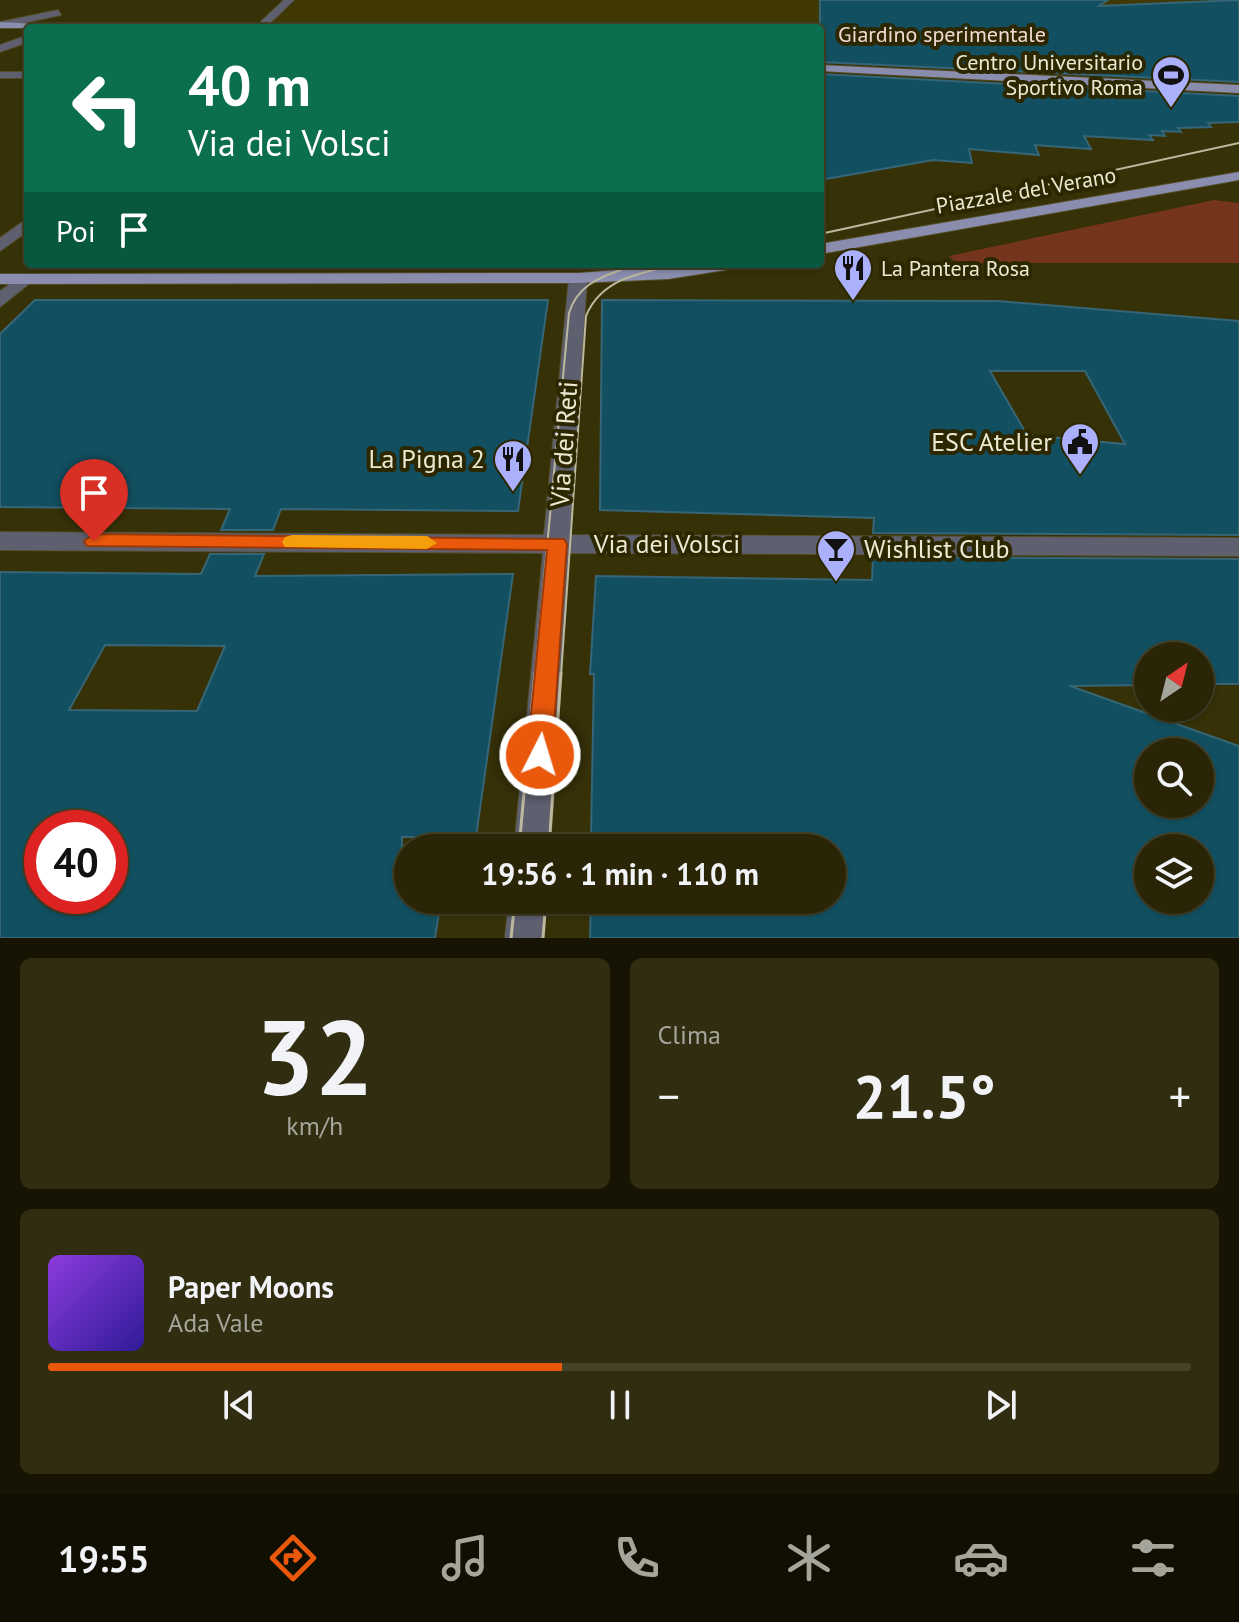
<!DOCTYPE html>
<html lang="it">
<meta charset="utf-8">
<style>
:root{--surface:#292506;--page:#312d10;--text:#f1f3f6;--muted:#a5a59b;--line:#454228;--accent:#ea580c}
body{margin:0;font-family:"PT Sans",sans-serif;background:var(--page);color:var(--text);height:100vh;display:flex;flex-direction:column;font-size:30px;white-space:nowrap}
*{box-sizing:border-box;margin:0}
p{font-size:26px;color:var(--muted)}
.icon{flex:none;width:44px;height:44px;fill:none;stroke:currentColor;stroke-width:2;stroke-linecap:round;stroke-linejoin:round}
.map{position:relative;height:938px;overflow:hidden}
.sheet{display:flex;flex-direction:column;gap:20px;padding:20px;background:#171403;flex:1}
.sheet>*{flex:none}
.guide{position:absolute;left:24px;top:24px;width:800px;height:244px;border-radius:8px;box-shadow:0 2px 6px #0004,0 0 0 2px var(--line);background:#0b6e4f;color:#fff;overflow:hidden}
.needle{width:52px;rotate:35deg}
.fabs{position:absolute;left:1134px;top:642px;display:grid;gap:16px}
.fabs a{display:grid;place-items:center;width:80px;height:80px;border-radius:50%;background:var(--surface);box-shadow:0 2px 6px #0004,0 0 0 2px var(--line);font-size:40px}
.speed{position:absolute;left:24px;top:810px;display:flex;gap:16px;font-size:40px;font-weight:700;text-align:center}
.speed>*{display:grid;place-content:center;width:104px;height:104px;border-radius:50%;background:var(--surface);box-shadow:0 2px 6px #0004,0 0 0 2px var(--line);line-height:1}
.speed .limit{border:12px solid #d22;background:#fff;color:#111}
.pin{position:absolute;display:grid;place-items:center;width:68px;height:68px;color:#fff;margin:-82px -34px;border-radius:50% 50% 50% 0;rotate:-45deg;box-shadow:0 0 8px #0007}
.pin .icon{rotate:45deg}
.me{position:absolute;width:88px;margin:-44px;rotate:5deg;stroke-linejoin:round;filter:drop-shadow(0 0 6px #0008)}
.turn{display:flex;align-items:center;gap:28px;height:168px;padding:0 32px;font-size:36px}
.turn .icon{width:104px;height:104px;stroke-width:2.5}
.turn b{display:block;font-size:56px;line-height:68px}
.then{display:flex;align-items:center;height:76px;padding:0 32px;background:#0003;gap:16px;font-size:30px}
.big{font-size:60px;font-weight:600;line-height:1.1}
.sheet .widget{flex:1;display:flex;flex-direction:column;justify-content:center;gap:12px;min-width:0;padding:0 28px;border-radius:12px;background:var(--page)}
.sheet .dial{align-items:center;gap:0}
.dial b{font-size:104px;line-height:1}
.song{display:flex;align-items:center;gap:24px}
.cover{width:96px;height:96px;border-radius:12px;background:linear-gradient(135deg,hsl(270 70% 55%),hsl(250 70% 35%))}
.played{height:8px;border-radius:4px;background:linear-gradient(90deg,var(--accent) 45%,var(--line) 45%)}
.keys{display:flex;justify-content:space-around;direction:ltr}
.heat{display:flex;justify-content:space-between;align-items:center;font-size:44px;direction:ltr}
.sheet .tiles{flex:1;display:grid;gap:20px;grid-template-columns:1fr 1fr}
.widget:last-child{grid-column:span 2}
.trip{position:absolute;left:394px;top:834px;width:452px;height:80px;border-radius:40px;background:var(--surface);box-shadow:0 2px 6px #0004,0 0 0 2px var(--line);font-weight:600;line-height:80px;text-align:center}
.dock{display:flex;height:128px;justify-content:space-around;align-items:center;background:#100f02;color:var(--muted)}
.dock .icon{width:56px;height:56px}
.dock .on{color:var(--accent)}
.dock b{font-size:36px;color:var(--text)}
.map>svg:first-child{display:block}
.built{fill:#413905}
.green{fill:#75351d}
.building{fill:#125061;stroke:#366675;stroke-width:2;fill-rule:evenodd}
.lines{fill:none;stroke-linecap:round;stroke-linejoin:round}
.minor-casing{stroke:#544e28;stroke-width:2}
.major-casing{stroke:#544e28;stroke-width:2}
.minor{fill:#5e6070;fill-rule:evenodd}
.major{fill:#8a8dae;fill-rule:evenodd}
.tram-far1{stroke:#bcb99e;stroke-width:2}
.tram{stroke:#bcb99e;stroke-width:3}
.route{fill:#ea580c;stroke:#983908;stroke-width:2}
.slow{fill:#f59e0b}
.labels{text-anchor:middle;stroke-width:8;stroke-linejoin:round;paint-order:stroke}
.far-park-label{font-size:22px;fill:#f2dad2;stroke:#2d2700}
.far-poi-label{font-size:22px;fill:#ece9d3;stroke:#2d2700;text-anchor:end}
.far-street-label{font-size:22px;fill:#ece9d3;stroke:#2d2700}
.poi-label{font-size:26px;fill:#ece9d3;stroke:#2d2700;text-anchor:end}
.street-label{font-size:26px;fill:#ece9d3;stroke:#2d2700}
</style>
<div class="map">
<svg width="1239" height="938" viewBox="0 0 1239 938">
<rect width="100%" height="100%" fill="#373108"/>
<path class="built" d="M297,0H1239V82L820,28H266Z"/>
<path class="green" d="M1214,200L1239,203V263H956L949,256Z"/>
<path class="building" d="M820,0H1108L1098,6L1239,0V82L820,62Z
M820,74L1239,96V122L1208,123L1211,127L1178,128L1181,132L1162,131L1165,136L1149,135L1153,140L1084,136L1091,149L1035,145L1039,155L969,149L972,163L933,160L820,180Z
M35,300H548L518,511L281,509L273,530H221L230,509L0,507V334Z
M602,300L998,301L1239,321V535L873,533L874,518L600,510ZM990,371H1085L1125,444L1027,435Z
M210,554H264L255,576L513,574L476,837H402V900H441L435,938H0V572L201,574ZM105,645L225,646L197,711L69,710ZM42,828H110V896H42Z
M873,557L1239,559V684H1200V656H1148V685L1070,686L1239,746V938H590L591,900H832V848H777L776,834L591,836L594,674H590L596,576L872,580ZM1148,752H1200V804H1148ZM1148,848H1200V900H1148Z"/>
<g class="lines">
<defs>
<path id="minor" d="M284,0H294L265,28H254Z
M58,10L61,15L0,28V22Z
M28,35V42L0,52V45Z
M0,72H28V78H0Z
M28,218V231L0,251V238Z
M578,273L587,278L570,535L1239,538V556L569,553L550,848H514L543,553L0,550V532L544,535L569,278Z
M24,274L33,279L30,283L0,307V291Z
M509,900H547L543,938H505Z"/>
<path id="major" d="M0,22L57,25L62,28H0Z
M820,65L1239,85V93L820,71Z
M1239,172V180L820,254V244Z
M698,264H741L732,269L668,279L578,283L0,284V274L578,273Z"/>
</defs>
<use href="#minor" class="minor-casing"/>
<use href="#major" class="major-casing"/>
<use href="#minor" class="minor"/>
<use href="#major" class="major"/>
<path class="tram-far1" d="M820,234L1239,143
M535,675L569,313C577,287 597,278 621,270
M561,675L586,316C602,277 644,272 681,264"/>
<path class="tram" d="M519,848L535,673
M549,848L561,673
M511,938L515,900
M543,938L546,900"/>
</g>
<path class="route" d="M94,534L564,539L567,544L552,755L548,763L540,766L531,763L527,755L547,550L87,546L84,541Z"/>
<path class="slow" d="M292,535L427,536L437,543L427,549L285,547L282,542L285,537Z"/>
<defs>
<symbol id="stadium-pin" viewBox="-11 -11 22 30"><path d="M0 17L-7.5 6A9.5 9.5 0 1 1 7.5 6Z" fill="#aab0fb" stroke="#2d2700"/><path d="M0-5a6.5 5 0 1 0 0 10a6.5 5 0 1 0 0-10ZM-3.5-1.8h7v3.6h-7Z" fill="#111"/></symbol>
<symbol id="restaurant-pin" viewBox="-11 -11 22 30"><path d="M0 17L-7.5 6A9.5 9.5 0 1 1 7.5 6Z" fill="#aab0fb" stroke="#2d2700"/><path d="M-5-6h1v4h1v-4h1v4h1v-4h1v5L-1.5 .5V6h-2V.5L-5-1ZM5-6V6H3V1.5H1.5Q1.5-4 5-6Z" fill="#111"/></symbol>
<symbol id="civic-pin" viewBox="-11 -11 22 30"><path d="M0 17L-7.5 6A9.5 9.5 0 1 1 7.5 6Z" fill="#aab0fb" stroke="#2d2700"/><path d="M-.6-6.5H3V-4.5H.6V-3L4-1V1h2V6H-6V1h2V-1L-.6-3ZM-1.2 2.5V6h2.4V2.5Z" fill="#111"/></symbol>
<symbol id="bar-pin" viewBox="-11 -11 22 30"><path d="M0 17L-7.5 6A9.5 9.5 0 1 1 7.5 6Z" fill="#aab0fb" stroke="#2d2700"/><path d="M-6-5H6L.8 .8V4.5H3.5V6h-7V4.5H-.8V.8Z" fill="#111"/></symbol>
</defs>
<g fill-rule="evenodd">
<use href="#stadium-pin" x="1149" y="53" width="44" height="60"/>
<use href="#restaurant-pin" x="831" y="246" width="44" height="60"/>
<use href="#civic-pin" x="1058" y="420" width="44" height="60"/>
<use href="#restaurant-pin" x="491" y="437" width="44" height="60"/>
<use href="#bar-pin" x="814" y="527" width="44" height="60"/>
</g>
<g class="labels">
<g class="far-park-label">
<text x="942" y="42">Giardino sperimentale</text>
</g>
<g class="far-poi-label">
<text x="1143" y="70">Centro Universitario<tspan x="1143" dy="25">Sportivo Roma</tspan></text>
<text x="881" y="276" text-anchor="start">La Pantera Rosa</text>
</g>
<g class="far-street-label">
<text transform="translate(1026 190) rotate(-10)" y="8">Piazzale del Verano</text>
</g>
<g class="poi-label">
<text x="1052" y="451">ESC Atelier</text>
<text x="485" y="468">La Pigna 2</text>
<text x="864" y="558" text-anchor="start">Wishlist Club</text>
</g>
<g class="street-label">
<text transform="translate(564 444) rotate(-86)" y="9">Via dei Reti</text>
<text x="667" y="553">Via dei Volsci</text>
</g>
</g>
</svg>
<div class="fabs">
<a><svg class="needle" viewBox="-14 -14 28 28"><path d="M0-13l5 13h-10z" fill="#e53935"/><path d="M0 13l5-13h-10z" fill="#a5a59b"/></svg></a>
<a><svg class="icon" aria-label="search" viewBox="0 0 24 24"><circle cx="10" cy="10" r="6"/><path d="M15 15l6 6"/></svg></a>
<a><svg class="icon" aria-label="layers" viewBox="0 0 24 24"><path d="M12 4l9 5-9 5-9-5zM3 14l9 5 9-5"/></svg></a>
</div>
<div class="speed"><div class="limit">40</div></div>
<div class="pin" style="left:94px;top:541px;background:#d93025"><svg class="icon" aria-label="arrive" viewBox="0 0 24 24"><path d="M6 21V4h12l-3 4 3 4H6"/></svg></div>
<svg class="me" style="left:540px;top:755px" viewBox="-20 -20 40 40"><circle r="17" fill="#ea580c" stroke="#fff" stroke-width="3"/><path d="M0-11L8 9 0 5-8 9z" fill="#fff"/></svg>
<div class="trip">19:56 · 1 min · 110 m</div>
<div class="guide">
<div class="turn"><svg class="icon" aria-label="left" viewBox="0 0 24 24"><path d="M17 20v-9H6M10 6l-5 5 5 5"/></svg><div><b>40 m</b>Via dei Volsci</div></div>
<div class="then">Poi<svg class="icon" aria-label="arrive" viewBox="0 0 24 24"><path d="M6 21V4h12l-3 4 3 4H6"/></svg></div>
</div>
</div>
<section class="sheet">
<div class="tiles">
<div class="widget dial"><b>32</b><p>km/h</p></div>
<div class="widget"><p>Clima</p>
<div class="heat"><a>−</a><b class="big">21.5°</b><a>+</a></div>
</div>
<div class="widget">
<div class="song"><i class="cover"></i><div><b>Paper Moons</b><p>Ada Vale</p></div></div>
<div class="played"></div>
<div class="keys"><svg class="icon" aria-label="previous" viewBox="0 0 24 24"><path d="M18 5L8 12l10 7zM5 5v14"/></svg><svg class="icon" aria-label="pause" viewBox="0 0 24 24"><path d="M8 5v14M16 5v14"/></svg><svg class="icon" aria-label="next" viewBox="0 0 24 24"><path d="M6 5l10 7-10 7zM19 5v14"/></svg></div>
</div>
</div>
</section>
<nav class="dock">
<b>19:55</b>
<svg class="icon on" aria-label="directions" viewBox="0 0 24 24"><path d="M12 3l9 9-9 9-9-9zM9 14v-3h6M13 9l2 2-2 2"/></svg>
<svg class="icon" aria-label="music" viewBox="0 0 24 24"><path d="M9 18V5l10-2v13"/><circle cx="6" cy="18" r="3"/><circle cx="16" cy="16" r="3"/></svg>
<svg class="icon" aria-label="phone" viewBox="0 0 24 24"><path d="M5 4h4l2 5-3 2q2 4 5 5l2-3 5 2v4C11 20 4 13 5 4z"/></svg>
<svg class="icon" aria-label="climate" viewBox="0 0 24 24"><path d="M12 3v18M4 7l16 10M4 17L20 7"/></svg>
<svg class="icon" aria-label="car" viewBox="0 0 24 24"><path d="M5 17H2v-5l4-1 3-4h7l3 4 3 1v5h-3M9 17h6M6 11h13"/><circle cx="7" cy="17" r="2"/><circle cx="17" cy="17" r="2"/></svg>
<svg class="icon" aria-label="filters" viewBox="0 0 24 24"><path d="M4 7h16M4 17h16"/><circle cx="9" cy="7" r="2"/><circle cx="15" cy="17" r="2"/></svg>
</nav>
